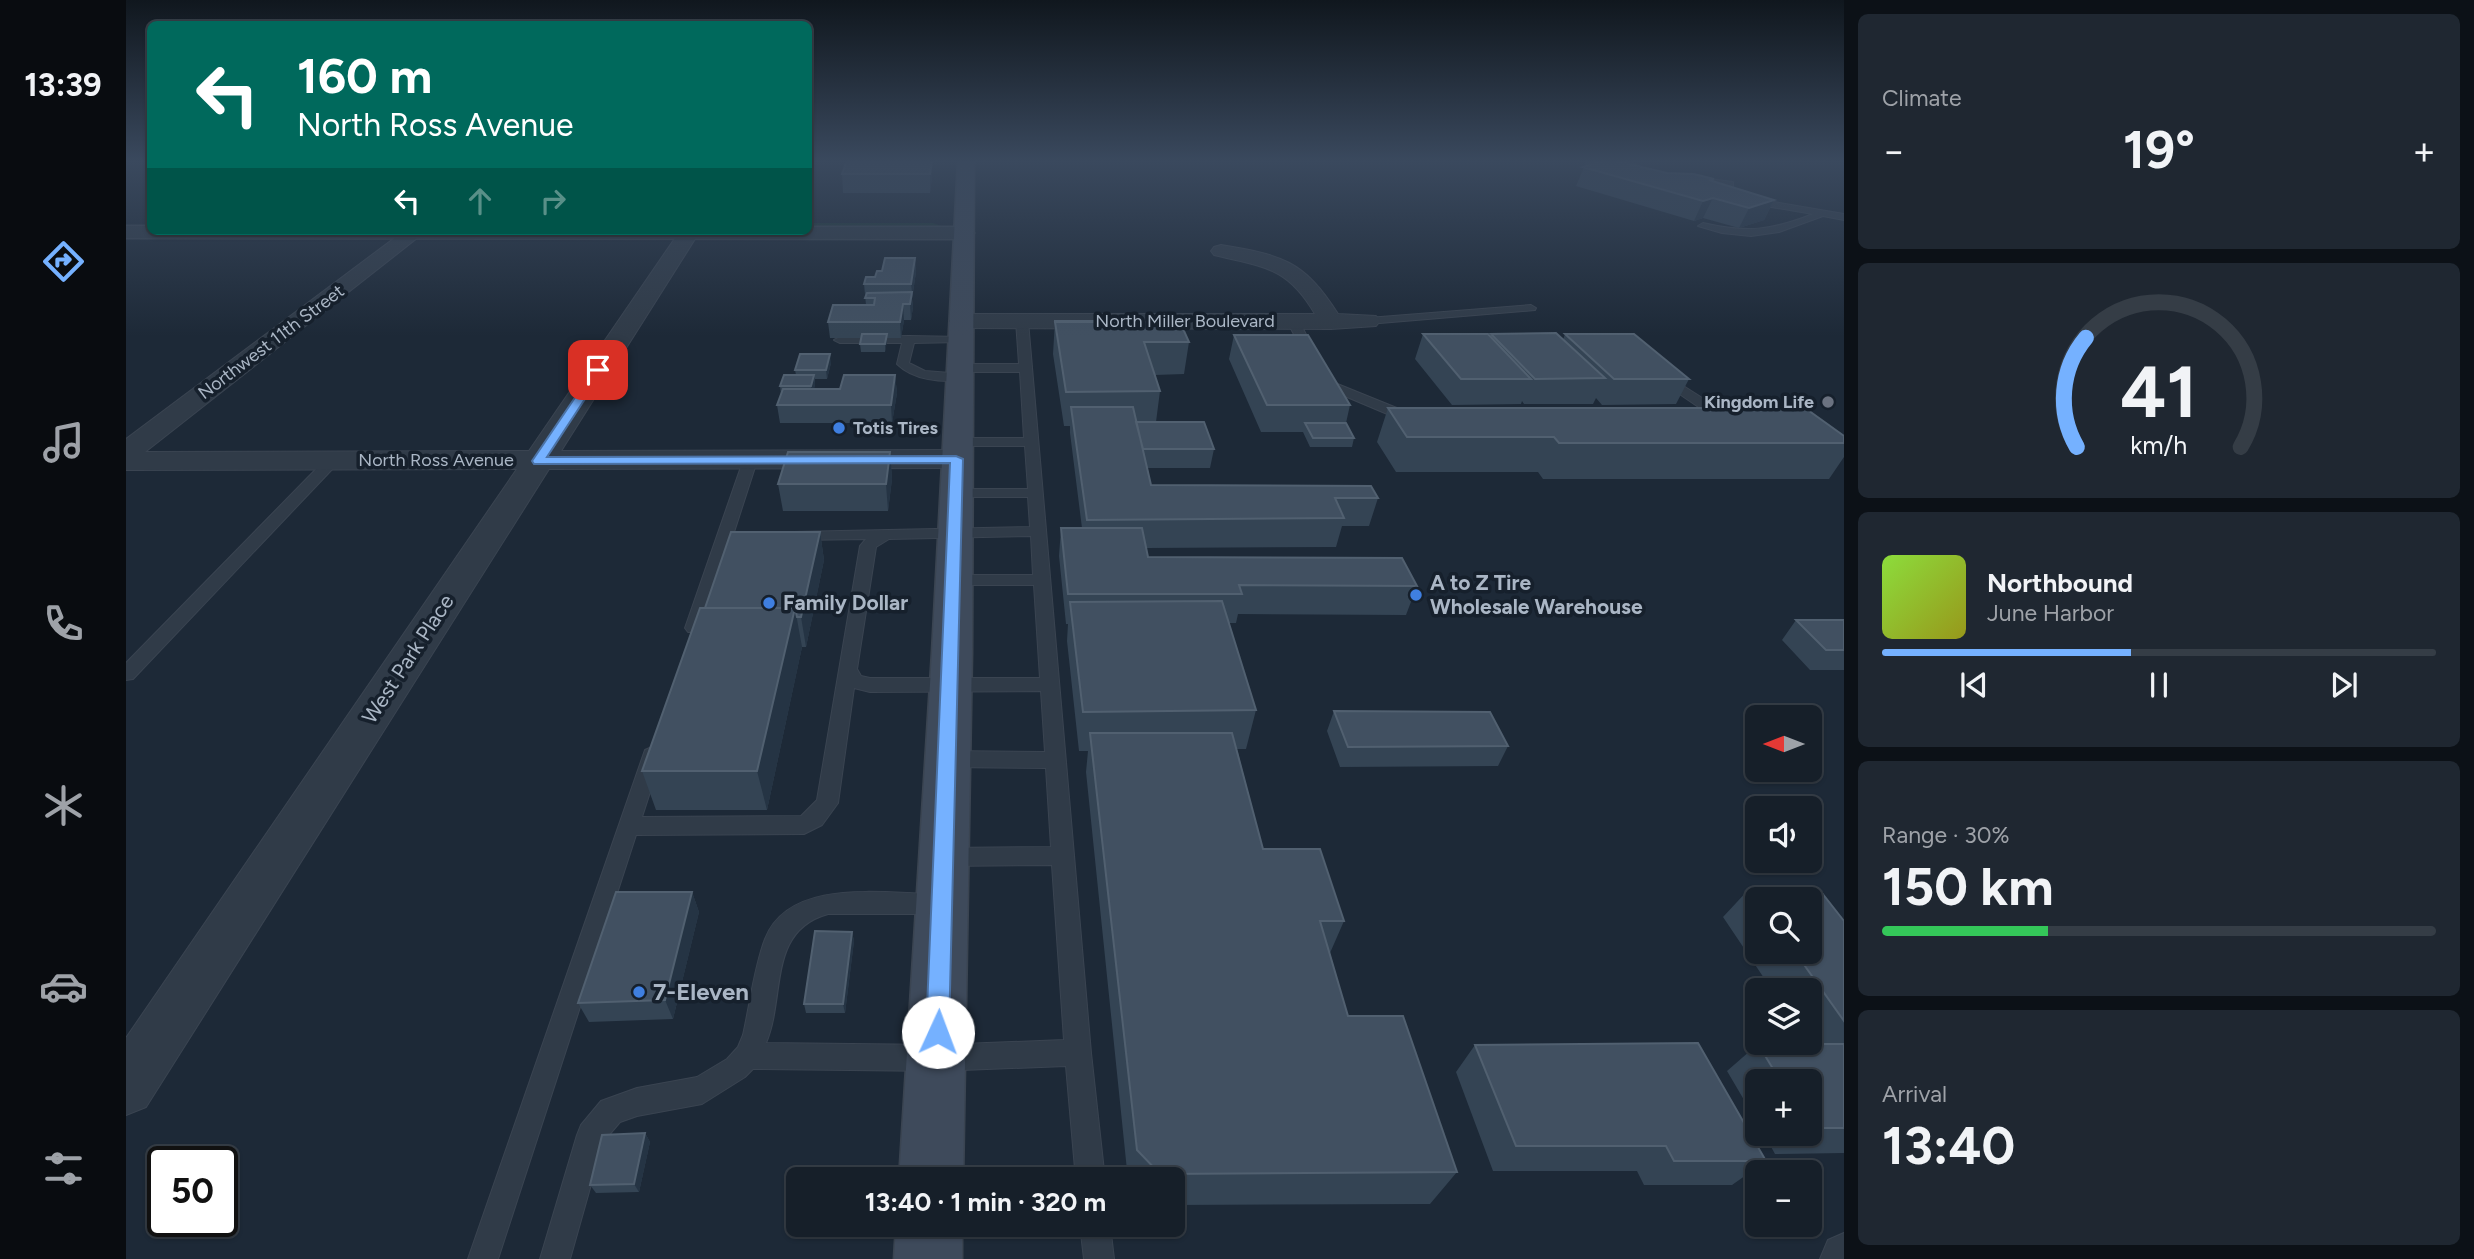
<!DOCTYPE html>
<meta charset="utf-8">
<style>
:root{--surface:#161f29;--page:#1f2731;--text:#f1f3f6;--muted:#9ea2a8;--line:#353d46;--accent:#75b1ff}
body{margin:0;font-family:Figtree,sans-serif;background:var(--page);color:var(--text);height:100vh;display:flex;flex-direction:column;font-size:26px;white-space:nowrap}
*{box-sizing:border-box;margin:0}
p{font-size:23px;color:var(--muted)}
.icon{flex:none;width:38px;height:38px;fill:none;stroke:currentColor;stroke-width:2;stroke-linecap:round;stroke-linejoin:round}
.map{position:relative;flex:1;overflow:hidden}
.drawer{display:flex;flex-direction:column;gap:14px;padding:14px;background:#0c1117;width:630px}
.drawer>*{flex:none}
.guide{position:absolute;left:21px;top:21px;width:665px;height:214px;border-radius:10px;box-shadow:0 2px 5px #0004,0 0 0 2px var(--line);background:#00695c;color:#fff;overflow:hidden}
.needle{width:46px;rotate:270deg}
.controls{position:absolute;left:1619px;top:705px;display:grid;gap:14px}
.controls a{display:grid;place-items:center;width:77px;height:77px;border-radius:10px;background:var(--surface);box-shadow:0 2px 5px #0004,0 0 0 2px var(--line);font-size:35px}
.speed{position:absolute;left:21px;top:1146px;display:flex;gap:14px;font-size:35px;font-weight:700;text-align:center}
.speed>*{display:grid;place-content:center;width:91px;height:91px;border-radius:50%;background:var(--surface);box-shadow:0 2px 5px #0004,0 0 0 2px var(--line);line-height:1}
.speed .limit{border:4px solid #111;border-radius:10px;background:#fff;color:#111}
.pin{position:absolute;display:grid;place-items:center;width:60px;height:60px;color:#fff;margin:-30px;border-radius:14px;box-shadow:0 4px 10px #0006}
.me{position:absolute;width:77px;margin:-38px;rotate:2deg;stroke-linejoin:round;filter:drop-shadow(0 0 5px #0008)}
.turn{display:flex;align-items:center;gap:24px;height:147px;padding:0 35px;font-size:32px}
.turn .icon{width:91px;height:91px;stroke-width:2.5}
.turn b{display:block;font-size:49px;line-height:60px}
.lanes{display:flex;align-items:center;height:66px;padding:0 35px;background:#0003;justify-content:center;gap:35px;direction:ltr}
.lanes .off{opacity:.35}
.big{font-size:52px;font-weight:700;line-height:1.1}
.drawer .widget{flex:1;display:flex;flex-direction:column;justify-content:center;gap:10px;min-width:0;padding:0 24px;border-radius:10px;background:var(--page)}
.drawer .dial{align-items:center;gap:0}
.dial svg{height:182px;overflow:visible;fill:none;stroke:var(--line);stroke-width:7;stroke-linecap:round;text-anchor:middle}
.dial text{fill:var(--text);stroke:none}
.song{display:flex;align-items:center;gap:21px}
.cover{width:84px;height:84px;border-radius:10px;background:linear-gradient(135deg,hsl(90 70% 55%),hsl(60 70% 35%))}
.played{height:7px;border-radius:4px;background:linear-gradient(90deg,var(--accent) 45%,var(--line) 45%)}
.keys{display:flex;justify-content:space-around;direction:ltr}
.heat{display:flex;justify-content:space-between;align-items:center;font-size:38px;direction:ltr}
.charge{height:10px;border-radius:5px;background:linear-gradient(90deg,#34c759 30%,var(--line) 0)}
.trip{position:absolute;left:660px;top:1167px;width:399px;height:70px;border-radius:10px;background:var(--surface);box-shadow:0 2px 5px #0004,0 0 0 2px var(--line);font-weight:700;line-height:70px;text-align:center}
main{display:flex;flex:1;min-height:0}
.tabs{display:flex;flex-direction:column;width:126px;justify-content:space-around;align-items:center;background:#090c10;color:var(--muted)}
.tabs .icon{width:49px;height:49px}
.tabs .selected{color:var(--accent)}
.tabs b{font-size:32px;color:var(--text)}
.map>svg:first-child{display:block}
.green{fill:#1f3738}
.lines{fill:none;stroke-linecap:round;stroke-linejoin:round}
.service-casing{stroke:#3a4451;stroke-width:2}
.minor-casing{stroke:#3a4451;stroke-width:2}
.tertiary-casing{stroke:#3a4451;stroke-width:3}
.secondary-casing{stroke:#3a4451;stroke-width:3}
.service{fill:#303b48;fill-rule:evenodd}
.minor{fill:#303b48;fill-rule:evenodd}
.tertiary{fill:#303b48;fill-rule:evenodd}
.secondary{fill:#3e4a5b;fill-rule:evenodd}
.wall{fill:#344454;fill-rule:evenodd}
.shaded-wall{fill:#253444}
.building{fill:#415061;stroke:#516070;stroke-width:2}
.route{fill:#75b1ff;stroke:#4c73a6;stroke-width:2}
.worship-dot{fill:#6b7280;stroke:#16202c;stroke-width:2.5}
.shop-dot{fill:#3f7fe0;stroke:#16202c;stroke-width:2.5}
.labels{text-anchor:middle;stroke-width:7;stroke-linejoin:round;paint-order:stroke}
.far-street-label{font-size:18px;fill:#aab6c5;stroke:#16202c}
.far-poi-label{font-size:18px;font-weight:bold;fill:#aab6c5;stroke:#16202c;text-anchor:end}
.poi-label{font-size:21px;font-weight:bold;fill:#aab6c5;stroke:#16202c;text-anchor:start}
.street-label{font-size:21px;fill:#aab6c5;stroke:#16202c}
.near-poi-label{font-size:24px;font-weight:bold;fill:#aab6c5;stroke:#16202c;text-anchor:start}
</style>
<main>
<nav class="tabs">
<b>13:39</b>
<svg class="icon selected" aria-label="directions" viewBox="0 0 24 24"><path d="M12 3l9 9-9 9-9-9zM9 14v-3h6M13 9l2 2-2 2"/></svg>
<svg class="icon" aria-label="music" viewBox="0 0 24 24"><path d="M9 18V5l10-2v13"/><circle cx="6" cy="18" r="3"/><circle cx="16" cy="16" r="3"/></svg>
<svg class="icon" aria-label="phone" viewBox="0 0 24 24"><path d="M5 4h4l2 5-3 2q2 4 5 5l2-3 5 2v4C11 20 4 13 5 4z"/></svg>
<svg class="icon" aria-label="climate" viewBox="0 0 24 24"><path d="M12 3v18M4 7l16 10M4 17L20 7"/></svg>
<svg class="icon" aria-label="car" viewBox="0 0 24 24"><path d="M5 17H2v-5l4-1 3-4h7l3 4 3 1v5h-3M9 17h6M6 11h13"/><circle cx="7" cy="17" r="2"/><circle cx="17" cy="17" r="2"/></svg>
<svg class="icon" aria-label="filters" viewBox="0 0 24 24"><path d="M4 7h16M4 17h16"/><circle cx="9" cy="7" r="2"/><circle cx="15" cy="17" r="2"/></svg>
</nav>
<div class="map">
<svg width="1718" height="1259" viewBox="0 0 1718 1259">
<rect width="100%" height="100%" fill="#1d2937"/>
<path class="green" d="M683,223H807L818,227L683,230Z"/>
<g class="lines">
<defs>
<path id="service" d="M1488,160H1499L1524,171L1517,173Z
M1567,177L1607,182V195L1600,197V186L1564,181Z
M1625,198L1718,214V220L1697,216L1653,232L1625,236L1596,233L1572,226L1577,223C1621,233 1644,231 1687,214L1622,203Z
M1405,305L1410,308L1409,310L1242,324L1236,321L1242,318Z
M896,318L902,321L965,1053L979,1180H950L940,1066L811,1071L627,1069L619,1077L576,1104L511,1116L494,1122L477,1142L444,1259H414L451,1135L455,1125L475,1101L511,1088L571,1077L601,1059L612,1047L617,1035C624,1004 628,968 639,939C663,877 758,894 811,894L819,897L823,904L819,911L811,914H702C641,931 660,996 640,1043L811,1045L938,1040L926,865L818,866L810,864L807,857L810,850L818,848L925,847L920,768L821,767L814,764L811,759L814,754L821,751L919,752L915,691L744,692L728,688L712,803L696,825L678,834L510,835L372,1259H342L519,750L526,747L533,750L536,755L516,817L675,816L691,800L734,546L740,539L673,540L665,535L668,532L904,527L902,497H830L823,493L830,489H902L899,446H831L824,442L831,438H898L894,372H833L827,368L833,364H893L890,321ZM905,536L907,575H827L819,580L827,585H908L914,678H744L735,676L731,669L750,547L763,539Z
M1163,319L1173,321L1204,381L1288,415V421H1278L1195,386L1161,321Z
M783,336L838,337V341L834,342L788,343L783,363L799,371L837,374V380C816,383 787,380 771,364L776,343H714L708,340L714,337Z
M1537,373L1606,417V423H1596L1533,380L1531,377Z
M207,456L214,460L212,463L7,679L0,680V663L202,457Z
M624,457L631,461L577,628L574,632H562L559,628L617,461Z
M954,1225H984L988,1259H958Z
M1718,1233V1259H1694L1702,1240Z"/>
<path id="minor" d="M278,231H300L19,452L403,451L554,231H574L435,451L830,450L840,453L845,459L840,465L830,468L423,469L20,1107L0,1115V1038L391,469L0,470V439Z
M1095,245C1155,255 1178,260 1212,314L1250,316L1254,321L1250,326L1205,329L835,328L827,326L823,321L827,316L835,314H1189C1161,266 1137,267 1088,255L1085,251L1088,247Z"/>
<path id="tertiary" d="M0,226H24V231H682V227H838L845,229L848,233L845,237L838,239L0,238Z"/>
<path id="secondary" d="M832,160H848L846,652L837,1180H773L806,652Z
M770,1225H836V1259H768Z"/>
</defs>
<use href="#service" class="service-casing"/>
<use href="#minor" class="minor-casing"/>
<use href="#tertiary" class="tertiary-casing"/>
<use href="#secondary" class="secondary-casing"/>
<use href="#service" class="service"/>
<use href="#minor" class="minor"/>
<use href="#tertiary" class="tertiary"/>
<use href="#secondary" class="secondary"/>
</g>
<path class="wall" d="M806,160V177L804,193H717L716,174Z
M1461,160L1541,173L1587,182L1648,200L1638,220L1613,228L1577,218L1568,221L1450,186Z
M789,258L790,272L786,299L787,307L785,320H778L775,338H761L759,352H735L734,344L735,338H704L702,322L740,305L738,284L756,271Z
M929,321L987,322L1063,342L1058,374L1029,375L1034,391L1030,422L1088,449L1084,468H1021L1025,485L1252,498L1243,526H1216L1210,547L1020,548L1022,557L1291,586L1280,615L1112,614L1110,623H1103L1130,710L1120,749H1111L1137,849L1218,921L1204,953L1222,1016L1331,1172L1304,1204L1046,1205V1180H1002L960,772L962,751H953L941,641L942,624H940L933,556L935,528H956L944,433V426H938L927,354Z
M1297,334L1364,337L1365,334L1437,340L1439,334L1563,379L1550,404L1476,405L1470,398L1467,404H1398L1396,401L1395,404L1326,405L1289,359Z
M1108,335L1224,405L1220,423L1228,438L1226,447H1184L1177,432H1135L1103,359Z
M705,363L701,379H689V384L688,389H714L769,375L771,393L766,423H654L651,405L655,394L654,386L670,375L669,370Z
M1262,408L1718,436V457L1703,479H1417L1412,472H1270L1251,442Z
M764,452L766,479L762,511H657L652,484Z
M694,532L698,560L680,647H676L641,810H530L516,771L579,608Z
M1670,620H1718V670H1684L1656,640Z
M1208,711L1382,746L1372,766L1214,767L1201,731Z
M1624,888H1692L1718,921V1153L1649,1154L1638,1134H1684V1082H1631V1122L1601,1071L1632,1044L1684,1043V990H1646L1597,917ZM1631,900H1684V952H1631Z
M566,892L573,912L547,1019L463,1022L452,1003Z
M726,932L728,941L719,1013H680L678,1004Z
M1349,1045L1640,1161L1606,1185H1518L1511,1171H1367L1330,1072Z
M519,1133L524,1142L513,1192L470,1193L464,1185Z"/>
<path class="shaded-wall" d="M806,160V177L804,193V174Z
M1587,198L1577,218L1568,221L1577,201Z
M1648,200L1638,220L1613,228L1623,208Z
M789,258L790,272L786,299L787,307L785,320L784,304L786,292L785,284Z
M777,304L778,320L775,338L774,322Z
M761,334V342L759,352V344Z
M704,354L705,363L701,379L700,370Z
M688,375L689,384L686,395L685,386Z
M769,375L771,393L766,423L765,405Z
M764,452L766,479L762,511L760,484Z
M694,532L698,560L680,647L675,617Z
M669,608L676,647L641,810L631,771Z
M566,892L573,912L547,1019L539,1000Z
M726,932L728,941L719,1013L717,1004Z
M519,1133L524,1142L513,1192L508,1184Z"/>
<path class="building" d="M721,160H806L804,174H716Z
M1463,160H1486L1541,173L1568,174L1588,179L1583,180L1648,200L1623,208L1587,198L1577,201L1457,167L1473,163Z
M759,258H789L785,284H738L740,277H749L751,271H756Z
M786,292L784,304H777L774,322H702L707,305H748L749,298H739L741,293Z
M929,321H986L987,322H929Z
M929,322H1054L1063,342H1018L1034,391L940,392Z
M1430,333L1479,378L1409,379L1365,334Z
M736,334H761L759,344H734Z
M1297,334H1362L1405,379H1335Z
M1439,334H1508L1563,379H1488Z
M1108,335H1182L1224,405H1141Z
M674,354H704L700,370H669Z
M658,375H688L685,386H654Z
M718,375H769L765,405H651L657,389H714Z
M945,407H1007L1025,485L1245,486L1252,498H1209L1218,518L961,520Z
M1262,408H1679L1718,436V443H1433L1428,437H1281Z
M1010,422H1078L1088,449H1017Z
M1179,423H1220L1228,438H1187Z
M662,452H764L760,484H652Z
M935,528H1016L1022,557L1276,558L1291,586L1113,585L1116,594H942Z
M605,532H694L675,617H671L669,608H579Z
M1096,601L1130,710L957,712L944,602Z
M574,608H669L631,771H516Z
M1670,620H1718V650H1700Z
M1208,711L1364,712L1382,746L1222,747Z
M964,733H1106L1137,849H1194L1218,921H1194L1222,1016H1277L1331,1172L1034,1174L1011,1150Z
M1624,888H1692L1718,921V1021L1669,952H1684V900H1632Z
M490,892H566L539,1000L452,1003Z
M689,931L726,932L717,1004H678Z
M1572,1043L1640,1161H1548L1540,1146H1390L1349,1045Z
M1632,1044H1718V1128H1684V1082H1655Z
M519,1133L508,1184L464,1185L476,1135Z"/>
<linearGradient id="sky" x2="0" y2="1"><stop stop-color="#10171e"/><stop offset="0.48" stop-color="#3a495e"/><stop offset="1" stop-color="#3a495e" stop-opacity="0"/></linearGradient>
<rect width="1718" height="336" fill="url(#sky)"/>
<path class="route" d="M472,367L478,370L421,457L830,456L837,459L823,1032L820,1040L812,1043L803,1040L800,1032L824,463L408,464L406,461L469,368Z"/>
<circle class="worship-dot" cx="1702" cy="402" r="7"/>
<g class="shop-dot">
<circle cx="713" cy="428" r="7"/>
<circle cx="1290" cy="595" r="7"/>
<circle cx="643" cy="603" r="7"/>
<circle cx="513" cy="992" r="7"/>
</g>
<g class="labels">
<g class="far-street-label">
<text x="1059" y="327">North Miller Boulevard</text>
<text transform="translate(145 342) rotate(-37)" y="6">Northwest 11th Street</text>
<text x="310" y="466">North Ross Avenue</text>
</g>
<g class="far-poi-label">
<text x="1688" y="408">Kingdom Life</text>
<text x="727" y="434" text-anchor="start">Totis Tires</text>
</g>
<g class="poi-label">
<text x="1304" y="590">A to Z Tire<tspan x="1304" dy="24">Wholesale Warehouse</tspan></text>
<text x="657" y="610">Family Dollar</text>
</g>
<g class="street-label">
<text transform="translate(282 659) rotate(-57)" y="7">West Park Place</text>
</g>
<g class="near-poi-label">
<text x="527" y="1000">7-Eleven</text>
</g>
</g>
</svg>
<div class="controls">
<a><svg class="needle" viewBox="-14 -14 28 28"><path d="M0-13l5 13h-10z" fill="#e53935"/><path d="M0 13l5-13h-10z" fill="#9ea2a8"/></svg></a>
<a><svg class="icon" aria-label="sound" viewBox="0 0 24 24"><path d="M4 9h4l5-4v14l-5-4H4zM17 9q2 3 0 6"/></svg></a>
<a><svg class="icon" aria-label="search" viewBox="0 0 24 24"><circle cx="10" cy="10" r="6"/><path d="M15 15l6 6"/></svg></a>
<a><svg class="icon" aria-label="layers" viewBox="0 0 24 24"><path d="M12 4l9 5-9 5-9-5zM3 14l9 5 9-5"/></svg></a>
<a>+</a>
<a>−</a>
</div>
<div class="speed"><div class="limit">50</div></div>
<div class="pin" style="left:472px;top:370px;background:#d93025"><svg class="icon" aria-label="arrive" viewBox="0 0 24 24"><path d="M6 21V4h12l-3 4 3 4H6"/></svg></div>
<svg class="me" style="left:812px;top:1032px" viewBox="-20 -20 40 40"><circle r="19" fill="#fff"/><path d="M0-13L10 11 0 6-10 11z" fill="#75b1ff"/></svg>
<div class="trip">13:40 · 1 min · 320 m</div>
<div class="guide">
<div class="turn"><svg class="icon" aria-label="left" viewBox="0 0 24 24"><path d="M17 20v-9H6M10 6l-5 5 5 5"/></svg><div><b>160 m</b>North Ross Avenue</div></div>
<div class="lanes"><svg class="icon" aria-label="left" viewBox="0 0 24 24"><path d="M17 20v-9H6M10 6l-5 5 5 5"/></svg><svg class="icon off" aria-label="ahead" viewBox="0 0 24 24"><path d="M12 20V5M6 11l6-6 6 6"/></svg><svg class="icon off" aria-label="right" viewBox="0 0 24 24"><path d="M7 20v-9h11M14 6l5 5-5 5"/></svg></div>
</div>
</div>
<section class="drawer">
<div class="widget"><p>Climate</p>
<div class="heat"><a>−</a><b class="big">19°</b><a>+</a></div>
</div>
<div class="widget dial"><svg viewBox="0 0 100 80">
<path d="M14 69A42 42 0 1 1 86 69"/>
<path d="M14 69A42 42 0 0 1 18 21" stroke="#75b1ff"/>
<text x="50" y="56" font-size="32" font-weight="700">41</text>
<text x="50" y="72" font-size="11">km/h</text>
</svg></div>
<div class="widget">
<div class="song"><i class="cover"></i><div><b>Northbound</b><p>June Harbor</p></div></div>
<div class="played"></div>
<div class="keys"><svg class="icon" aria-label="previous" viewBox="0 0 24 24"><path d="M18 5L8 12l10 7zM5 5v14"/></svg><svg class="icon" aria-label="pause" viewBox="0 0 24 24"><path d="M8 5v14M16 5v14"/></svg><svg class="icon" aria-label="next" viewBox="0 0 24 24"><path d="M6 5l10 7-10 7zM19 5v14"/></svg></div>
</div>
<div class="widget"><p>Range · 30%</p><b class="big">150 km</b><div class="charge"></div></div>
<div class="widget"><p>Arrival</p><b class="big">13:40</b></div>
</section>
</main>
